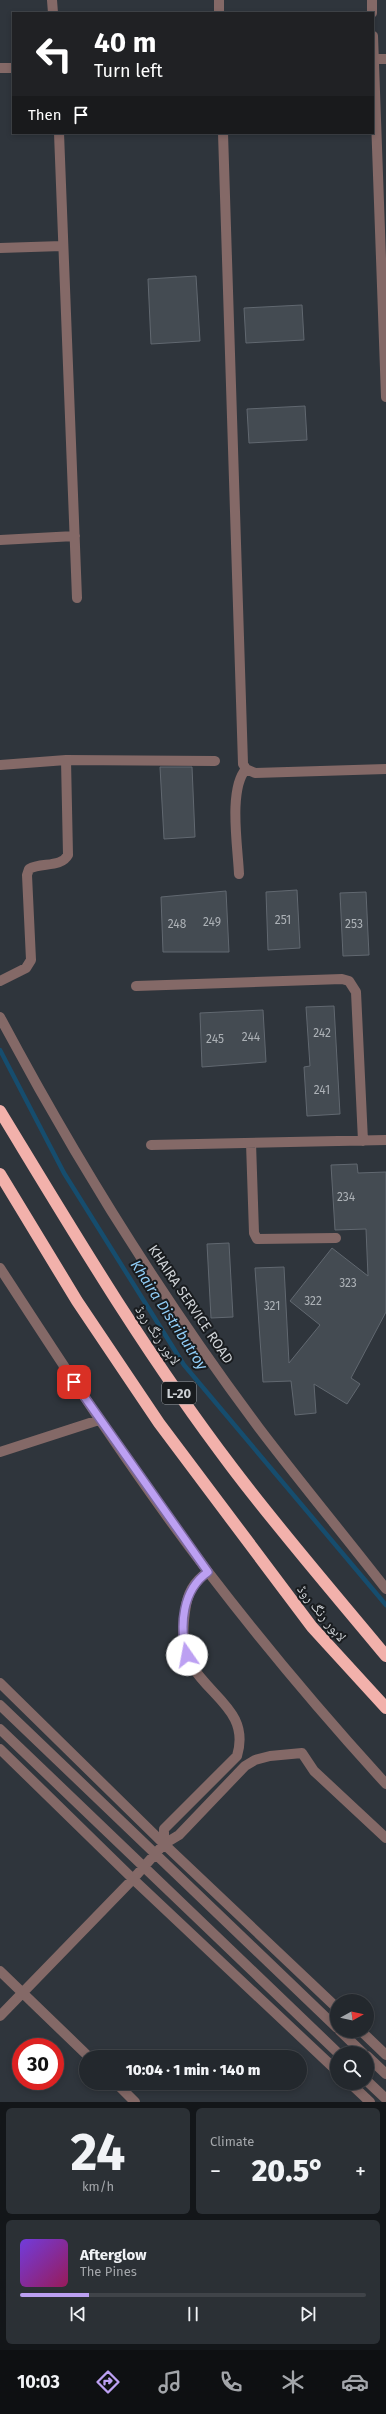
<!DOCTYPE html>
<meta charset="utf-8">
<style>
:root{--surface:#23282d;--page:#2b3035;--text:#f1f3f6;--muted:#a3a6aa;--line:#404449;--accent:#bca0f2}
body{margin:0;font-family:"Fira Sans","Noto Naskh Arabic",sans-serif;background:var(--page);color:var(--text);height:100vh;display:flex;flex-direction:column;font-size:15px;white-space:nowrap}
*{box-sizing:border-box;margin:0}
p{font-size:13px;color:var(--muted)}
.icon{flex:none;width:22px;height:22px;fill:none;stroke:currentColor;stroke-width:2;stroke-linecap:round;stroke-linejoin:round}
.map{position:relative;height:2102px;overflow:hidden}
.panel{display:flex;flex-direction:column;gap:6px;padding:6px;background:#131619;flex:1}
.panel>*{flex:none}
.guide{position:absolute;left:12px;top:12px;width:362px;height:122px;border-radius:0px;box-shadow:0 2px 6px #0003,0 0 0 1px var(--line);background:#202124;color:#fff;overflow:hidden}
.needle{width:26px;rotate:82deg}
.controls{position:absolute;left:330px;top:1994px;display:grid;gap:8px}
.controls a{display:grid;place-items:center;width:44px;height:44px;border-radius:50%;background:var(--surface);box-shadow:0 2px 6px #0003,0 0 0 1px var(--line);font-size:20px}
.speed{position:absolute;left:12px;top:2038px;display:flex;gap:8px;font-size:20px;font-weight:700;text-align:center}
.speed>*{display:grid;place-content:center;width:52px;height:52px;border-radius:50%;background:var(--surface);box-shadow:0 2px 6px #0003,0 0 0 1px var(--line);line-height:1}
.speed .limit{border:6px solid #d22;background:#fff;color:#111}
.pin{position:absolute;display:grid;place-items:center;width:34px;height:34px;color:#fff;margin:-17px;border-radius:8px;box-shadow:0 2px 6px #0006}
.me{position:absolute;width:44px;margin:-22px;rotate:348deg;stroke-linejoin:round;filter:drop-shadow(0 0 3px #0008)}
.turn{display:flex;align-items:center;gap:14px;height:84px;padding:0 16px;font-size:18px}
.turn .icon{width:52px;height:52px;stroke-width:2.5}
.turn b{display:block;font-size:28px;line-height:34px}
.then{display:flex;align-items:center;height:38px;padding:0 16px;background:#0003;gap:8px;font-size:15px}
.big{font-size:30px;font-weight:800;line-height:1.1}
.panel .widget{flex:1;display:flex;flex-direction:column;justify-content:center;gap:6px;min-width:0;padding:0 14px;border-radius:6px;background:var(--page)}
.panel .dial{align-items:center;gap:0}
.dial b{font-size:52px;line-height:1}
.song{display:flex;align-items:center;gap:12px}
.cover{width:48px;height:48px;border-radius:6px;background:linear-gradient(135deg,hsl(260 70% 55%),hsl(330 70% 35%))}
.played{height:4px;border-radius:2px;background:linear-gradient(90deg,var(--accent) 20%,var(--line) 20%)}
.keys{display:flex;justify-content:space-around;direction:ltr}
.heat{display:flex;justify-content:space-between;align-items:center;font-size:22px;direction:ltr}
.panel .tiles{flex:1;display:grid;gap:6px;grid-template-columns:1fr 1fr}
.widget:last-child{grid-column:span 2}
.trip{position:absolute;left:79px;top:2050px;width:228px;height:40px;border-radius:20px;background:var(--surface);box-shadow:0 2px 6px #0003,0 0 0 1px var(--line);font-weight:800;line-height:40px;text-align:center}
.dock{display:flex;height:64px;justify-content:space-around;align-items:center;background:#0e1012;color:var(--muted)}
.dock .icon{width:28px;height:28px}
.dock .selected{color:var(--accent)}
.dock b{font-size:18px;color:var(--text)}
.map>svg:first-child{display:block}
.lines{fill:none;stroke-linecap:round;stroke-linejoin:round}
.stream{stroke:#164d6e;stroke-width:4.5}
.building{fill:#444b52;stroke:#616870}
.minor{stroke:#846967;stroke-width:10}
.highway{stroke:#f2b1ab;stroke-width:12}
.route-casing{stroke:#7a689d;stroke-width:10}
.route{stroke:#bca0f2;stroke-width:7}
.labels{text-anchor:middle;stroke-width:4;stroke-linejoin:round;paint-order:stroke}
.number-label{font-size:12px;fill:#acb1b6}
.shield{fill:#191c1f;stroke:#989ca0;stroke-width:1}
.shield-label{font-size:13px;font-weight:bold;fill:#cfd3d7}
.street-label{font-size:14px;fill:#cfd3d7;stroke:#191c1f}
.water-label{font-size:15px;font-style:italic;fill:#91cef8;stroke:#191c1f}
</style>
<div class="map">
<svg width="386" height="2102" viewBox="0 0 386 2102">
<rect width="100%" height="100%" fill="#2f353c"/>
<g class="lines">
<path class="stream" d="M0,1050L64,1173L184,1365L386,1605"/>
</g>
<path class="building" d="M196,276L200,341L151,344L148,279Z
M302,305L304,340L246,343L244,308Z
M305,406L307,440L249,443L247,409Z
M160,767H192L195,837L164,839Z
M297,890L300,948L268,950L266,892Z
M226,891L229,952H163L161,897Z
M366,892L369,955L343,956L340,893Z
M334,1006L340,1114L307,1116L304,1067L310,1066L306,1007Z
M263,1010L266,1062L202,1067L200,1013Z
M357,1164L358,1173L386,1172V1312L351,1378L360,1384L347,1404L314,1384L316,1413L295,1415L291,1381L263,1382L255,1268L284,1267L289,1363L320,1325L290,1301L332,1248L368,1276L366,1229L335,1230L331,1165Z
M229,1243L233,1317L211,1318L207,1244Z"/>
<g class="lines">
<path class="minor" d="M52,0L53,13
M219,0V13
M372,0V13
M373,36L386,397
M373,59H386
M0,68H13
M59,133L77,598
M223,133L243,764L246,769L255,773L386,769
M0,248L62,246
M0,540L75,536
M0,765L66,760L215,761
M239,874C238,848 228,789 246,769
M0,981L26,968L31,960L27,875L29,869C41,862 61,868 68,855L66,760
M136,986L342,979L349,981L356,992L363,1141
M0,1017C76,1160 162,1298 259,1428C300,1482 344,1535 386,1589
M251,1143L254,1233L257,1239L336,1238
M151,1145L386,1140
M0,1268C67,1371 134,1475 209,1573C265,1646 324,1716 386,1784
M0,1452L99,1420
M0,1683L164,1844L337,2008
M0,1705L337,2028
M0,1729L338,2053
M0,1749L133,1879L337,2071
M164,1844V1829L237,1756C250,1713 212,1698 192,1666C182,1650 182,1631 185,1612C187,1594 193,1582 208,1572
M0,1971L89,2057
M0,2016L133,1879L164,1844L179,1835L245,1766L255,1760L270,1756L302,1753L314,1771L386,1838
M340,2031L363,2053
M361,2031L386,2055
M367,2056L386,2074
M367,2081L386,2099
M116,2083L135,2102
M350,2083L370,2102"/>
<path class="highway" d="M0,1111C73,1231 145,1353 231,1466C280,1531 334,1593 386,1656
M0,1174L77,1301L159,1423L312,1627L386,1708"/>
</g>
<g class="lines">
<defs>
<path id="route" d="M74,1382L208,1572C182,1590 179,1626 187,1655"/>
</defs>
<use href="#route" class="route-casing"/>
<use href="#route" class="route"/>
</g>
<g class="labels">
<g class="number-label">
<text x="283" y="924">251</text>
<text x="212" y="926">249</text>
<text x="177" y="928">248</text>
<text x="354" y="928">253</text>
<text x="322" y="1037">242</text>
<text x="251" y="1041">244</text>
<text x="215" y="1043">245</text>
<text x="322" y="1094">241</text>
<text x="346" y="1201">234</text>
<text x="348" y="1287">323</text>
<text x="313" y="1305">322</text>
<text x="272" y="1310">321</text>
</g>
<rect class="shield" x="162" y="1382" width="34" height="22" rx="3"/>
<g class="shield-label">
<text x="179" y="1398">L-20</text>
</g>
<g class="street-label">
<text transform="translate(191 1304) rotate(56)" y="5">KHAIRA SERVICE ROAD</text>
<text transform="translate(158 1335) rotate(56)" y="5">لاہور رنگ روڈ</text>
<text transform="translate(322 1613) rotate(51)" y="5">لاہور رنگ روڈ</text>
</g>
<g class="water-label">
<text transform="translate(169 1315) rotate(57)" y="5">Khaira Distributroy</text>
</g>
</g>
</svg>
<div class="controls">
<a><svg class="needle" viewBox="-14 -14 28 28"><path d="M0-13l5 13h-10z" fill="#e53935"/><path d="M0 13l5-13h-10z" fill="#a3a6aa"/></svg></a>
<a><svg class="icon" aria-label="search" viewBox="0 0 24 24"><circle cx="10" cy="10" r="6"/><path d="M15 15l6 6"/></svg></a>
</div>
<div class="speed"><div class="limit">30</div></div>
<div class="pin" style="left:74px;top:1382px;background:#d93025"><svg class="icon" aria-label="arrive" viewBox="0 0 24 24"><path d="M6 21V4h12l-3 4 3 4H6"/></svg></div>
<svg class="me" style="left:187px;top:1655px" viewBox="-20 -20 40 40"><circle r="19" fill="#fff"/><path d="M0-13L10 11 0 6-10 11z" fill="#bca0f2"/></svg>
<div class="trip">10:04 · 1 min · 140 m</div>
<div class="guide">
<div class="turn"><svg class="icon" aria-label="left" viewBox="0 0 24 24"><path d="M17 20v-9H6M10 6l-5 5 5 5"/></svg><div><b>40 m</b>Turn left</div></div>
<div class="then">Then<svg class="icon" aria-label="arrive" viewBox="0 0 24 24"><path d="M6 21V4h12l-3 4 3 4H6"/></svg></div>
</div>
</div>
<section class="panel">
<div class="tiles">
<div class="widget dial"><b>24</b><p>km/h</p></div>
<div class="widget"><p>Climate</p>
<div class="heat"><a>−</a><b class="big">20.5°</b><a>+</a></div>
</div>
<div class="widget">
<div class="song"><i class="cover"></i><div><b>Afterglow</b><p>The Pines</p></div></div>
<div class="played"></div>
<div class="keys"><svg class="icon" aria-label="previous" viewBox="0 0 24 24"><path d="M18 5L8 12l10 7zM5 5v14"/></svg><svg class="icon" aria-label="pause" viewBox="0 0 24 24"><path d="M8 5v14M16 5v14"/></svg><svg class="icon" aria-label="next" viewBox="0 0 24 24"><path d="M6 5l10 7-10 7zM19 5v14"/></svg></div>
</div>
</div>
</section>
<nav class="dock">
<b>10:03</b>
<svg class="icon selected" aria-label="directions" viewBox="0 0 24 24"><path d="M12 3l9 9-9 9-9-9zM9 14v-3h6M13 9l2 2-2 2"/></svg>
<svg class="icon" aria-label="music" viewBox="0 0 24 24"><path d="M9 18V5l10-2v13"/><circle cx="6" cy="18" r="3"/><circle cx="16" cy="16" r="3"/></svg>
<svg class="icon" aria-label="phone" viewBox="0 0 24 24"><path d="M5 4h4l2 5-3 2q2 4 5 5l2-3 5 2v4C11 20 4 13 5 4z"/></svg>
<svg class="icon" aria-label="climate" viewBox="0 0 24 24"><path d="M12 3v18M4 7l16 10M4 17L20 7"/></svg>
<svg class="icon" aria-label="car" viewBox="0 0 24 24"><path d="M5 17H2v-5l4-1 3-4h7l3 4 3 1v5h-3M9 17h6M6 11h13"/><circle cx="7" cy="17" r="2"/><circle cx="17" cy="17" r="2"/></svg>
</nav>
